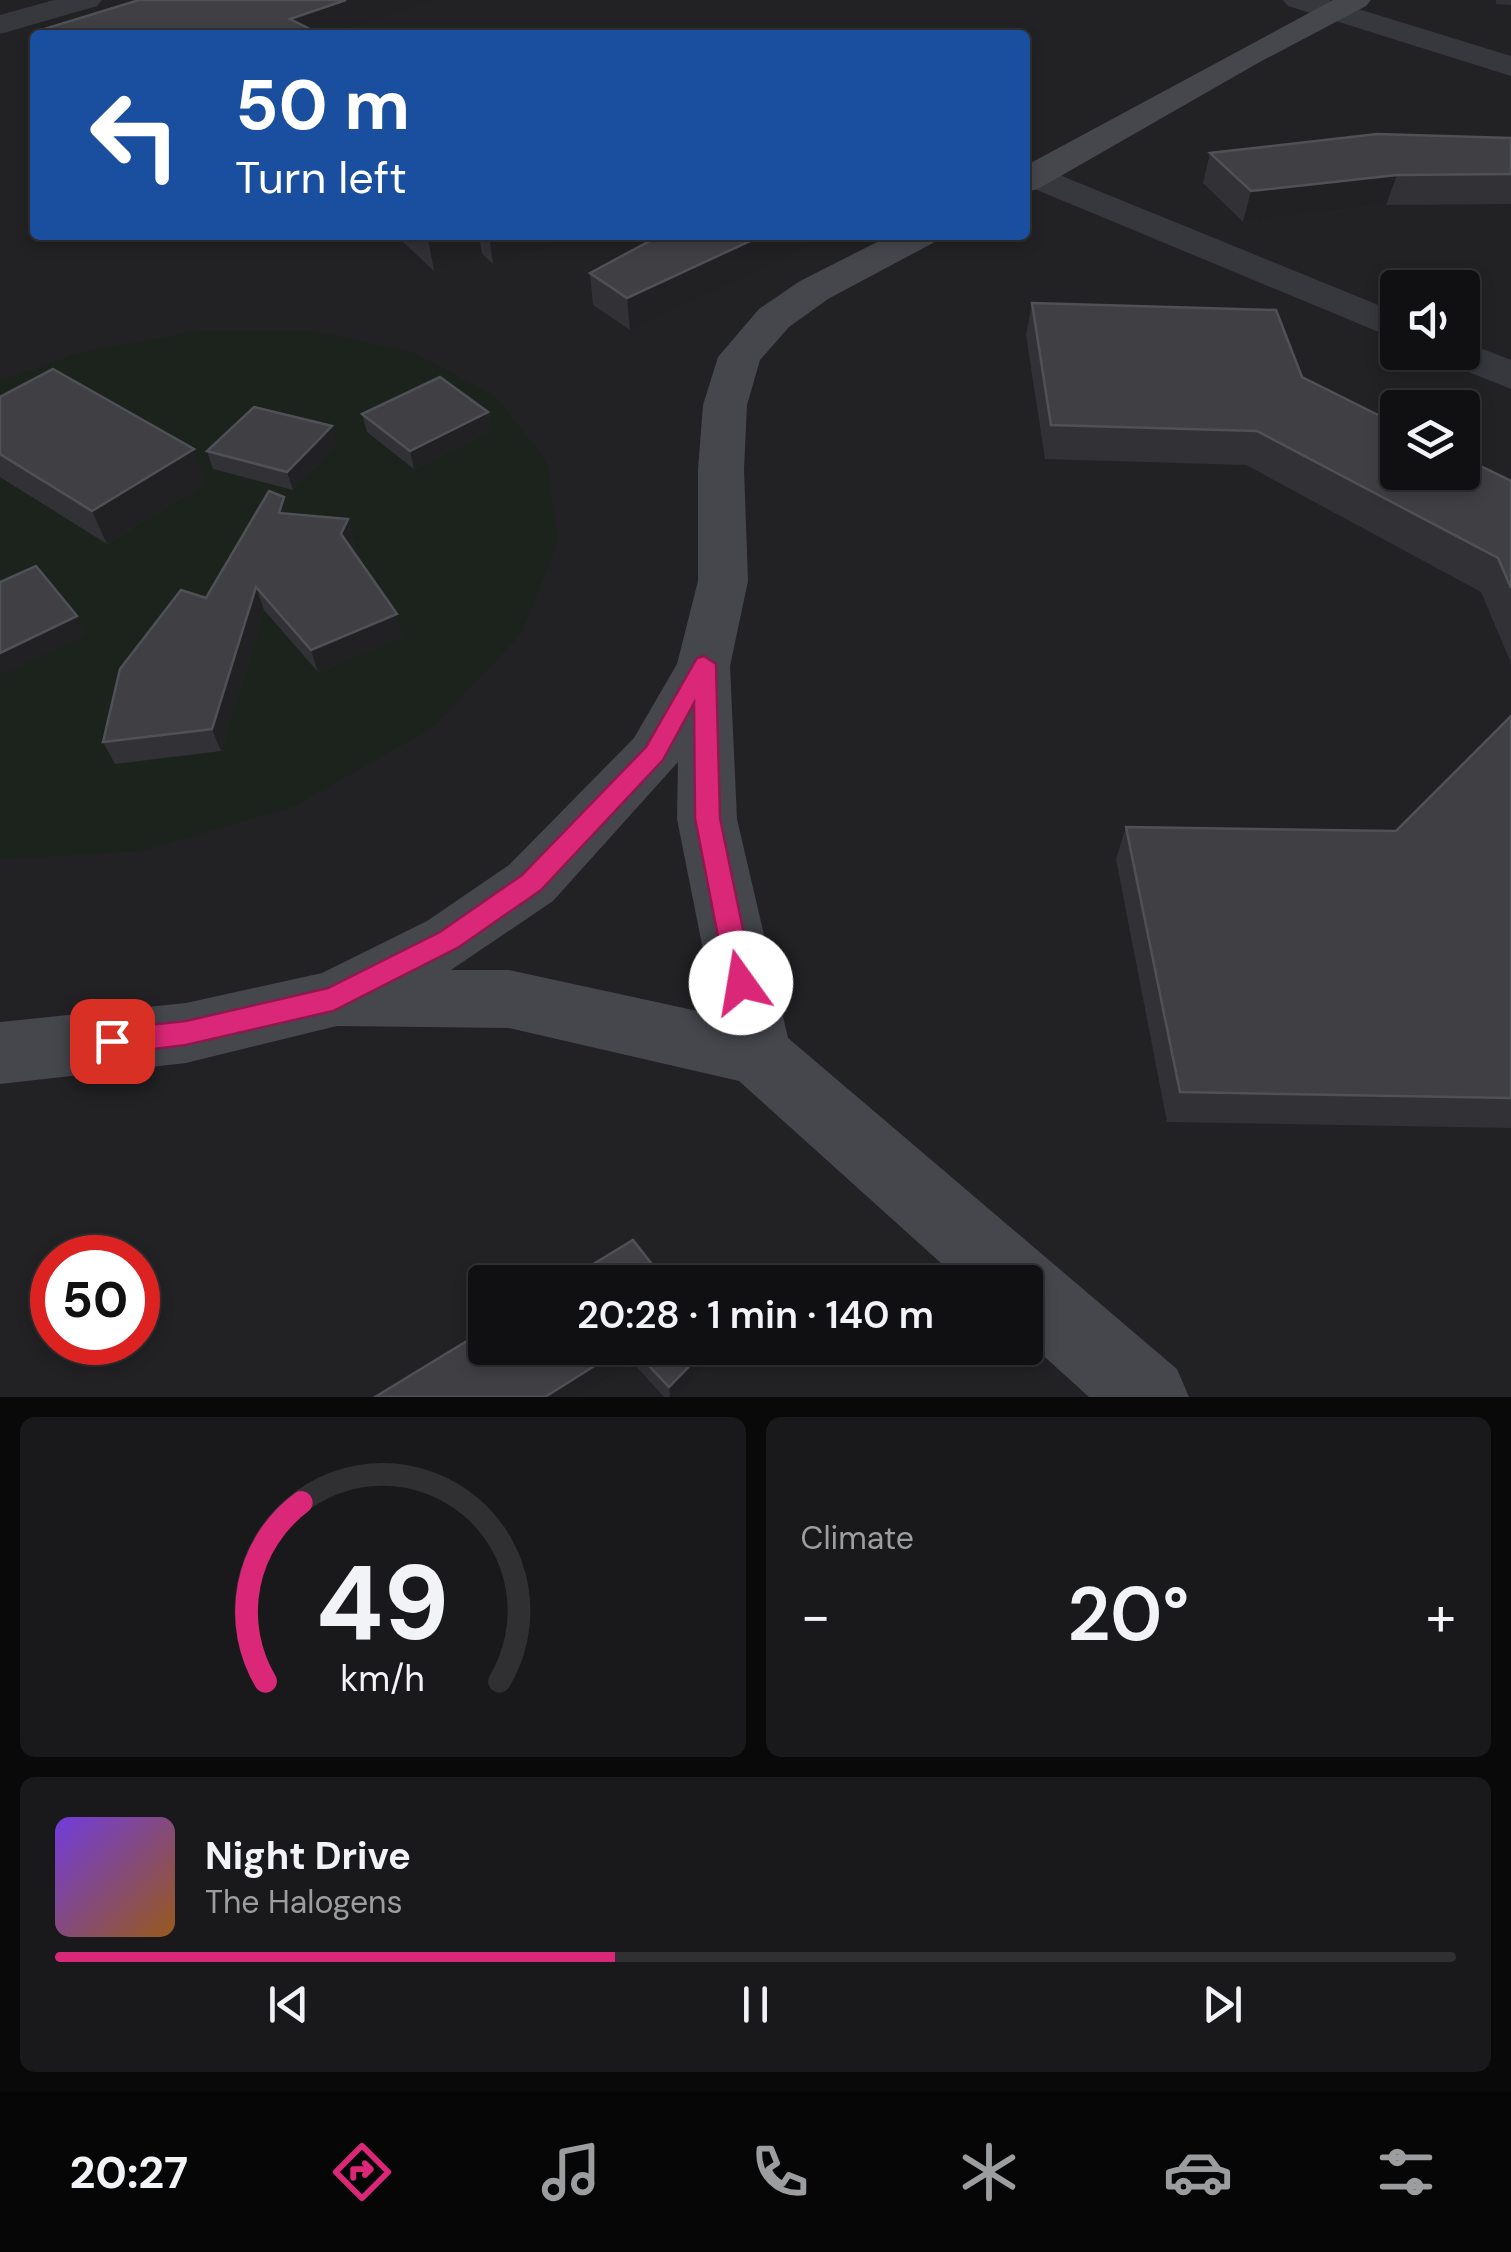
<!DOCTYPE html>
<meta charset="utf-8">
<style>
:root{--surface:#101012;--page:#19191b;--text:#f1f3f6;--muted:#9c9d9f;--line:#303032;--accent:#db2777}
body{margin:0;font-family:"DM Sans",sans-serif;background:var(--page);color:var(--text);height:100vh;display:flex;flex-direction:column;font-size:38px;white-space:nowrap}
*{box-sizing:border-box;margin:0}
p{font-size:32px;color:var(--muted)}
.icon{flex:none;width:55px;height:55px;fill:none;stroke:currentColor;stroke-width:2;stroke-linecap:round;stroke-linejoin:round}
.map{position:relative;height:1397px;overflow:hidden}
.sheet{display:flex;flex-direction:column;gap:20px;padding:20px;background:#09090a;flex:1}
.sheet>*{flex:none}
.hud{position:absolute;left:30px;top:30px;width:1000px;height:210px;border-radius:10px;box-shadow:0 5px 15px #0003,0 0 0 2px var(--line);background:#1a4fa0;color:#fff;overflow:hidden}
.fabs{position:absolute;left:1380px;top:270px;display:grid;gap:20px}
.fabs a{display:grid;place-items:center;width:100px;height:100px;border-radius:10px;background:var(--surface);box-shadow:0 5px 15px #0003,0 0 0 2px var(--line);font-size:50px}
.speed{position:absolute;left:30px;top:1235px;display:flex;gap:20px;font-size:50px;font-weight:700;text-align:center}
.speed>*{display:grid;place-content:center;width:130px;height:130px;border-radius:50%;background:var(--surface);box-shadow:0 5px 15px #0003,0 0 0 2px var(--line);line-height:1}
.speed .limit{border:15px solid #d22;background:#fff;color:#111}
.pin{position:absolute;display:grid;place-items:center;width:85px;height:85px;color:#fff;margin:-42px;border-radius:20px;box-shadow:0 5px 15px #0006}
.me{position:absolute;width:110px;margin:-55px;rotate:347deg;stroke-linejoin:round;filter:drop-shadow(0 0 8px #0008)}
.turn{display:flex;align-items:center;gap:35px;height:210px;padding:0 40px;font-size:45px}
.turn .icon{width:130px;height:130px;stroke-width:2.5}
.turn b{display:block;font-size:70px;line-height:85px}
.big{font-size:75px;font-weight:600;line-height:1.1}
.sheet .tile{flex:1;display:flex;flex-direction:column;justify-content:center;gap:15px;min-width:0;padding:0 35px;border-radius:15px;background:var(--page)}
.sheet .dial{align-items:center;gap:0}
.dial svg{height:260px;overflow:visible;fill:none;stroke:var(--line);stroke-width:7;stroke-linecap:round;text-anchor:middle}
.dial text{fill:var(--text);stroke:none}
.song{display:flex;align-items:center;gap:30px}
.cover{width:120px;height:120px;border-radius:15px;background:linear-gradient(135deg,hsl(260 70% 55%),hsl(30 70% 35%))}
.played{height:10px;border-radius:5px;background:linear-gradient(90deg,var(--accent) 40%,var(--line) 40%)}
.keys{display:flex;justify-content:space-around;direction:ltr}
.heat{display:flex;justify-content:space-between;align-items:center;font-size:55px;direction:ltr}
.sheet .tiles{flex:1;display:grid;gap:20px;grid-template-columns:1fr 1fr}
.tile:last-child{grid-column:span 2}
.trip{position:absolute;left:468px;top:1265px;width:575px;height:100px;border-radius:10px;background:var(--surface);box-shadow:0 5px 15px #0003,0 0 0 2px var(--line);font-weight:600;line-height:100px;text-align:center}
.dock{display:flex;height:160px;justify-content:space-around;align-items:center;background:#060607;color:var(--muted)}
.dock .icon{width:70px;height:70px}
.dock .on{color:var(--accent)}
.dock b{font-size:45px;color:var(--text)}
.map>svg:first-child{display:block}
.built{fill:#222225;fill-rule:evenodd}
.green{fill:#1c231d}
.lines{fill:none;stroke-linecap:round;stroke-linejoin:round}
.street{fill:#37383d;fill-rule:evenodd}
.secondary{fill:#45474d;fill-rule:evenodd}
.wall{fill:#323236}
.shaded-wall{fill:#212124}
.building{fill:#3f3f44;stroke:#4f5156;stroke-width:2.5}
.route{fill:#db2777;stroke:#8e194d;stroke-width:2.5}
</style>
<div class="map">
<svg width="1511" height="1397" viewBox="0 0 1511 1397">
<rect width="100%" height="100%" fill="#161618"/>
<path class="built" d="M0,0H1511V1397H0ZM35,35H1025V235H35ZM1398,288H1462V352H1398ZM1398,408H1462V472H1398ZM52,1258H138V1342H52ZM485,1282H1025V1348H485Z"/>
<path class="green" d="M199,331H313L414,353L495,396L546,460L558,541L521,634L432,728L294,806L141,851L0,859V381L79,353Z"/>
<g class="lines">
<path class="street" d="M54,0H102L97,6L0,34V15Z
M1283,0H1329L1511,56V76L1288,6Z
M1035,165L1398,313V340L1025,185V168Z
M1462,341L1511,360V389L1441,361L1435,352H1462Z"/>
<path class="secondary" d="M1333,0H1371L1366,6L1258,63L1038,189L1025,192V166Z
M891,235H939L933,243L828,299L789,327L760,360L747,405L744,469L748,581L730,666L737,819L788,1038L1177,1369L1189,1397H1089L1025,1339V1282H962L739,1081L509,1028L337,1026L186,1063L0,1084V1022L186,1003L322,973L427,921L509,865L634,738L677,664L698,581V469L703,405L718,357L759,309L800,281ZM678,762L677,819L716,1015L509,970H451L553,901Z"/>
</g>
<path class="wall" d="M1496,0H1511V5L1496,4Z
M1511,138V204L1386,205L1243,222L1203,183L1210,153Z
M400,235H593L493,264L482,254L434,271L401,240Z
M661,235L630,330L593,305L590,273Z
M1032,303L1302,377L1511,481V663L1481,592L1246,465L1045,459L1026,335Z
M0,397L206,483L107,544L0,477Z
M488,412L491,430L414,469L367,432L362,414Z
M337,444L293,490L213,469L207,451Z
M284,497L289,514L355,541L351,549L403,636L318,672L264,610L221,751L115,764L103,742L206,598Z
M1511,716V1128L1167,1122L1116,859L1126,827L1396,831Z
M485,1348H713L714,1360L679,1397H664L633,1363L579,1397H375Z"/>
<path class="shaded-wall" d="M346,0H431L331,35H293L290,19Z
M1397,175L1386,205L1243,222L1251,191Z
M440,235H479L482,254L434,271L428,239Z
M489,235H593L493,264Z
M763,235H829L630,330L627,298Z
M488,412L491,430L414,469L410,451Z
M332,426L337,444L293,490L287,472Z
M194,449L206,483L107,544L92,511Z
M284,497L291,520L279,513Z
M348,519L355,541L347,556L341,534Z
M256,587L264,610L221,751L212,729Z
M397,614L403,636L318,672L311,650Z
M77,616L86,635L0,676V653Z
M623,1348H630L633,1363L579,1397H545Z
M707,1348H713L714,1360L679,1397H670L669,1387Z"/>
<path class="building" d="M139,0H346L290,19L322,35H54L44,29Z
M1377,134L1511,138V174L1397,175L1251,191L1210,153Z
M424,235H440L428,239Z
M661,235H763L627,298L590,273Z
M1032,303L1276,310L1302,377L1398,425V472H1462V457L1511,481V588L1498,558L1257,431L1051,425Z
M53,369L194,449L92,511L0,454V397Z
M440,377L488,412L410,451L362,414Z
M254,407L332,426L287,472L207,451Z
M269,491L284,497L279,513L348,519L341,534L397,614L311,650L256,587L212,729L103,742L120,669L181,590L206,598Z
M36,566L77,616L0,653V582Z
M1511,716V1098L1180,1092L1126,827L1396,831Z
M633,1240L666,1282H564Z
M485,1330V1348H623L545,1397H375Z
M632,1348H707L669,1387Z"/>
<path class="route" d="M704,656L716,664L720,818L754,983L750,992L741,995L731,992L727,983L695,818L694,703L663,760L541,890L459,947L333,1011L186,1045L112,1054L102,1050L98,1041L102,1032L112,1029L186,1021L328,988L440,932L522,875L646,747L697,658Z"/>
</svg>
<div class="fabs">
<a><svg class="icon" aria-label="sound" viewBox="0 0 24 24"><path d="M4 9h4l5-4v14l-5-4H4zM17 9q2 3 0 6"/></svg></a>
<a><svg class="icon" aria-label="layers" viewBox="0 0 24 24"><path d="M12 4l9 5-9 5-9-5zM3 14l9 5 9-5"/></svg></a>
</div>
<div class="speed"><div class="limit">50</div></div>
<div class="pin" style="left:112px;top:1041px;background:#d93025"><svg class="icon" aria-label="arrive" viewBox="0 0 24 24"><path d="M6 21V4h12l-3 4 3 4H6"/></svg></div>
<svg class="me" style="left:741px;top:983px" viewBox="-20 -20 40 40"><circle r="19" fill="#fff"/><path d="M0-13L10 11 0 6-10 11z" fill="#db2777"/></svg>
<div class="trip">20:28 · 1 min · 140 m</div>
<div class="hud">
<div class="turn"><svg class="icon" aria-label="left" viewBox="0 0 24 24"><path d="M17 20v-9H6M10 6l-5 5 5 5"/></svg><div><b>50 m</b>Turn left</div></div>
</div>
</div>
<section class="sheet">
<div class="tiles">
<div class="tile dial"><svg viewBox="0 0 100 80">
<path d="M14 69A42 42 0 1 1 86 69"/>
<path d="M14 69A42 42 0 0 1 25 14" stroke="#db2777"/>
<text x="50" y="56" font-size="32" font-weight="700">49</text>
<text x="50" y="72" font-size="11">km/h</text>
</svg></div>
<div class="tile"><p>Climate</p>
<div class="heat"><a>−</a><b class="big">20°</b><a>+</a></div>
</div>
<div class="tile">
<div class="song"><i class="cover"></i><div><b>Night Drive</b><p>The Halogens</p></div></div>
<div class="played"></div>
<div class="keys"><svg class="icon" aria-label="previous" viewBox="0 0 24 24"><path d="M18 5L8 12l10 7zM5 5v14"/></svg><svg class="icon" aria-label="pause" viewBox="0 0 24 24"><path d="M8 5v14M16 5v14"/></svg><svg class="icon" aria-label="next" viewBox="0 0 24 24"><path d="M6 5l10 7-10 7zM19 5v14"/></svg></div>
</div>
</div>
</section>
<nav class="dock">
<b>20:27</b>
<svg class="icon on" aria-label="directions" viewBox="0 0 24 24"><path d="M12 3l9 9-9 9-9-9zM9 14v-3h6M13 9l2 2-2 2"/></svg>
<svg class="icon" aria-label="music" viewBox="0 0 24 24"><path d="M9 18V5l10-2v13"/><circle cx="6" cy="18" r="3"/><circle cx="16" cy="16" r="3"/></svg>
<svg class="icon" aria-label="phone" viewBox="0 0 24 24"><path d="M5 4h4l2 5-3 2q2 4 5 5l2-3 5 2v4C11 20 4 13 5 4z"/></svg>
<svg class="icon" aria-label="climate" viewBox="0 0 24 24"><path d="M12 3v18M4 7l16 10M4 17L20 7"/></svg>
<svg class="icon" aria-label="car" viewBox="0 0 24 24"><path d="M5 17H2v-5l4-1 3-4h7l3 4 3 1v5h-3M9 17h6M6 11h13"/><circle cx="7" cy="17" r="2"/><circle cx="17" cy="17" r="2"/></svg>
<svg class="icon" aria-label="filters" viewBox="0 0 24 24"><path d="M4 7h16M4 17h16"/><circle cx="9" cy="7" r="2"/><circle cx="15" cy="17" r="2"/></svg>
</nav>
